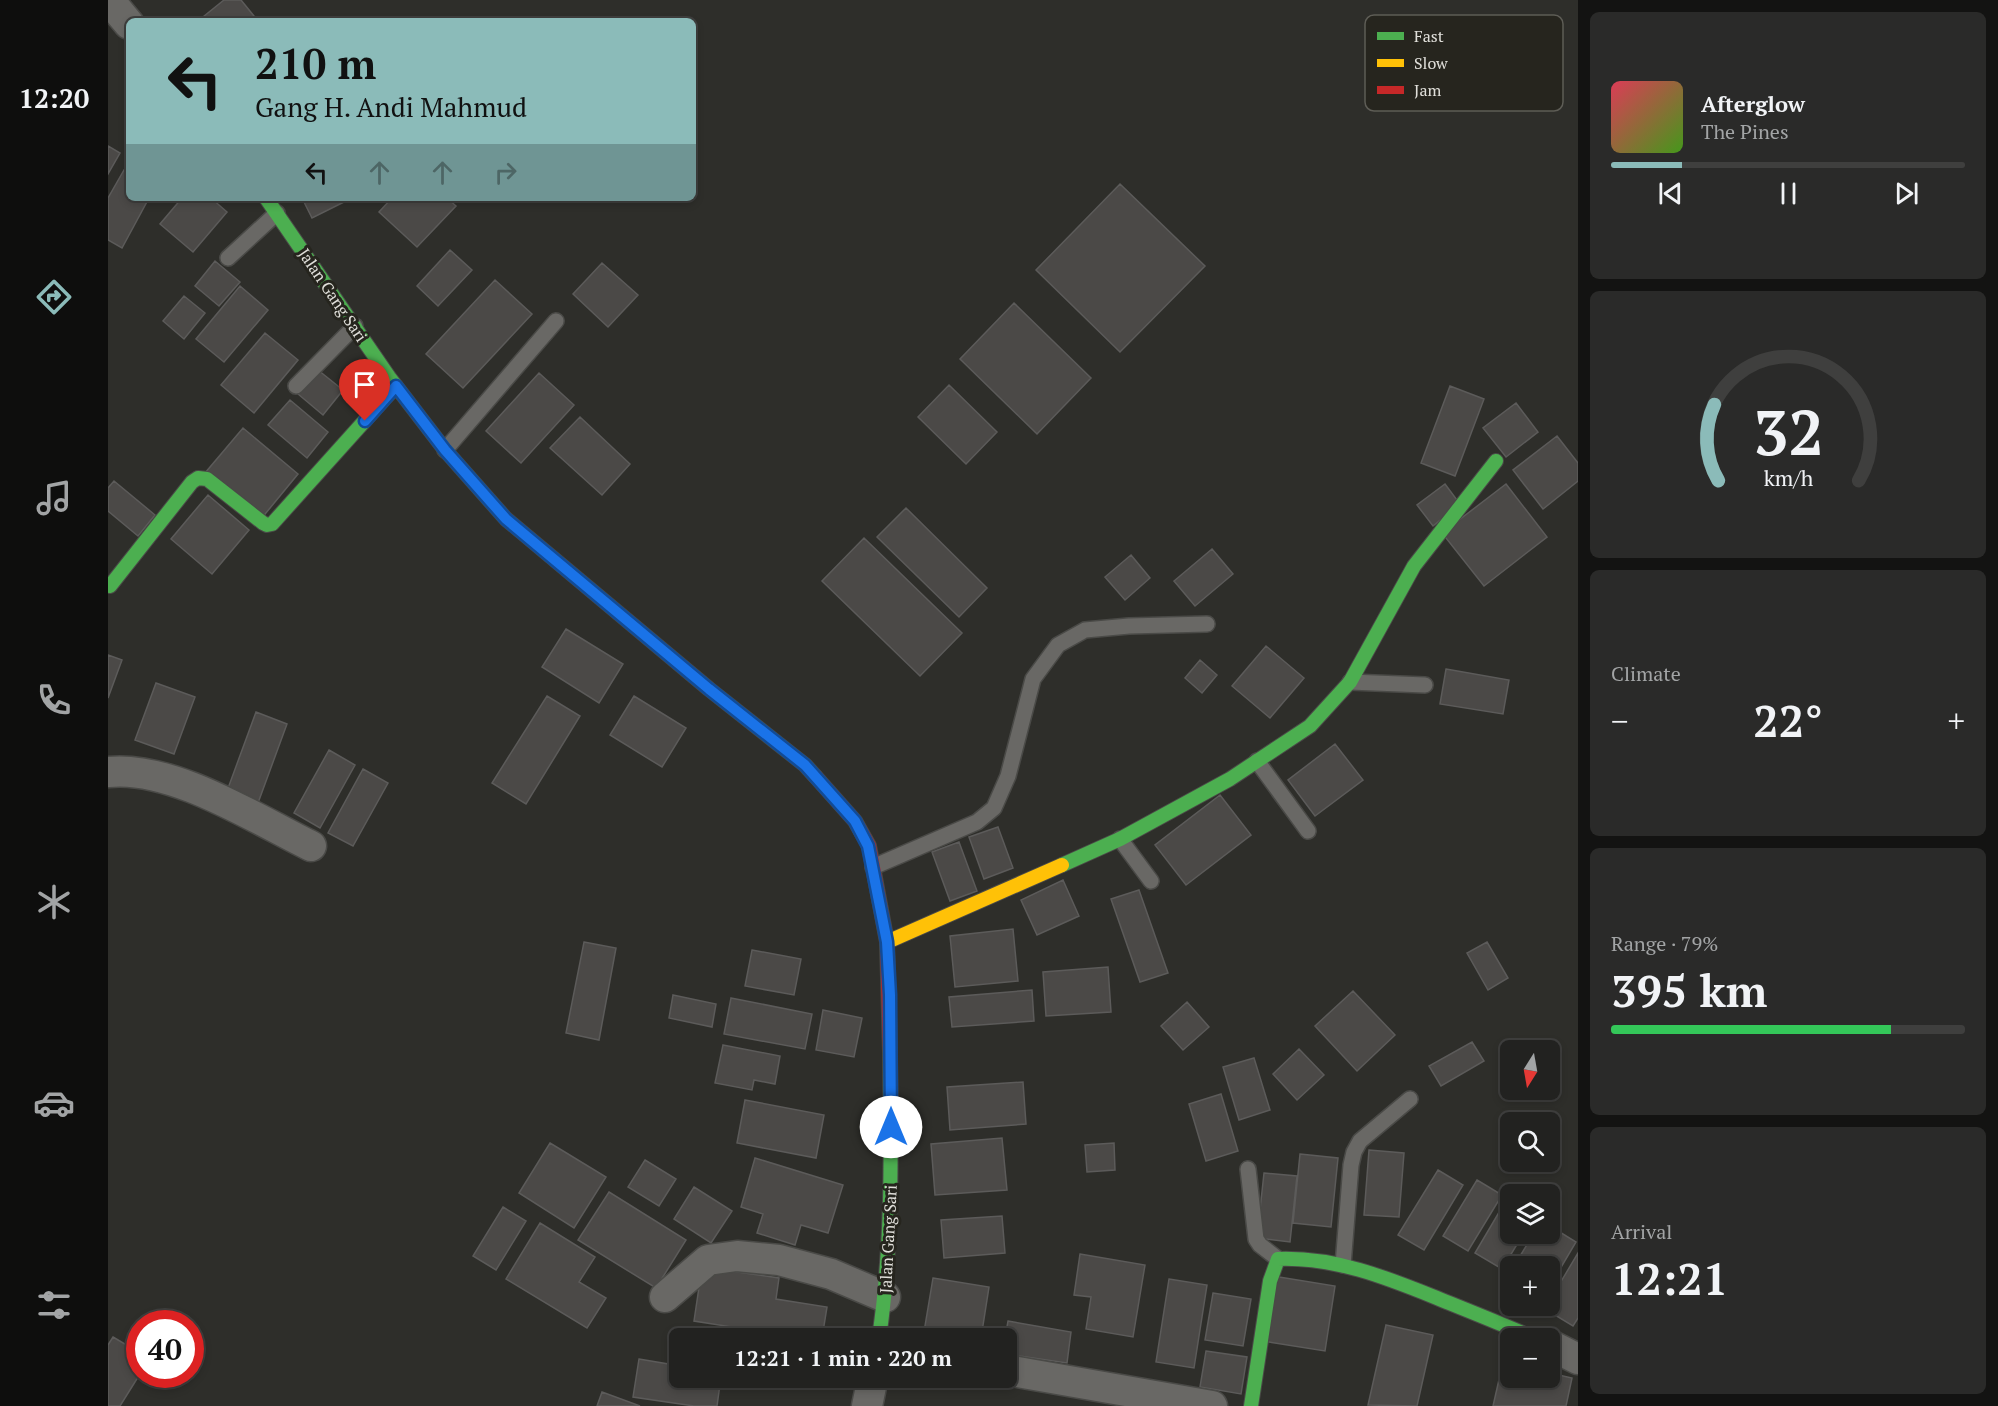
<!DOCTYPE html>
<meta charset="utf-8">
<style>
:root{--surface:#222220;--page:#2a2a29;--text:#f1f3f6;--muted:#a2a4a5;--line:#3f3f3e;--accent:#8bbbb9}
body{margin:0;font-family:"PT Serif",serif;background:var(--page);color:var(--text);height:100vh;display:flex;flex-direction:column;font-size:22px;white-space:nowrap}
*{box-sizing:border-box;margin:0}
p{font-size:20px;color:var(--muted)}
.icon{flex:none;width:33px;height:33px;fill:none;stroke:currentColor;stroke-width:2;stroke-linecap:round;stroke-linejoin:round}
.map{position:relative;flex:1;overflow:hidden}
.details{display:flex;flex-direction:column;gap:12px;padding:12px;background:#131312;width:420px}
.details>*{flex:none}
.hud{position:absolute;left:18px;top:18px;width:570px;height:183px;border-radius:9px;box-shadow:0 3px 9px #0003,0 0 0 2px var(--line);background:#8bbbb9;color:#111;overflow:hidden}
.needle{width:39px;rotate:191deg}
.tools{position:absolute;left:1392px;top:1040px;display:grid;gap:12px}
.tools a{display:grid;place-items:center;width:60px;height:60px;border-radius:9px;background:var(--surface);box-shadow:0 3px 9px #0003,0 0 0 2px var(--line);font-size:30px}
.speed{position:absolute;left:18px;top:1310px;display:flex;gap:12px;font-size:30px;font-weight:700;text-align:center}
.speed>*{display:grid;place-content:center;width:78px;height:78px;border-radius:50%;background:var(--surface);box-shadow:0 3px 9px #0003,0 0 0 2px var(--line);line-height:1}
.speed .limit{border:9px solid #d22;background:#fff;color:#111}
.pin{position:absolute;display:grid;place-items:center;width:51px;height:51px;color:#fff;margin:-62px -26px;border-radius:50% 50% 50% 0;rotate:-45deg;box-shadow:0 0 6px #0007}
.pin .icon{rotate:45deg}
.me{position:absolute;width:66px;margin:-33px;rotate:0deg;stroke-linejoin:round;filter:drop-shadow(0 0 4px #0008)}
.turn{display:flex;align-items:center;gap:21px;height:126px;padding:0 30px;font-size:27px}
.turn .icon{width:78px;height:78px;stroke-width:2.5}
.turn b{display:block;font-size:42px;line-height:51px}
.lanes{display:flex;align-items:center;height:57px;padding:0 30px;background:#0003;justify-content:center;gap:30px;direction:ltr}
.lanes .off{opacity:.35}
.big{font-size:45px;font-weight:600;line-height:1.1}
.details .card{flex:1;display:flex;flex-direction:column;justify-content:center;gap:9px;min-width:0;padding:0 21px;border-radius:9px;background:var(--page)}
.details .dial{align-items:center;gap:0}
.dial svg{height:156px;overflow:visible;fill:none;stroke:var(--line);stroke-width:7;stroke-linecap:round;text-anchor:middle}
.dial text{fill:var(--text);stroke:none}
.song{display:flex;align-items:center;gap:18px}
.cover{width:72px;height:72px;border-radius:9px;background:linear-gradient(135deg,hsl(350 70% 55%),hsl(100 70% 35%))}
.played{height:6px;border-radius:3px;background:linear-gradient(90deg,var(--accent) 20%,var(--line) 20%)}
.keys{display:flex;justify-content:space-around;direction:ltr}
.heat{display:flex;justify-content:space-between;align-items:center;font-size:33px;direction:ltr}
.charge{height:9px;border-radius:4px;background:linear-gradient(90deg,#34c759 79%,var(--line) 0)}
.trip{position:absolute;left:561px;top:1328px;width:348px;height:60px;border-radius:9px;background:var(--surface);box-shadow:0 3px 9px #0003,0 0 0 2px var(--line);font-weight:600;line-height:60px;text-align:center}
main{display:flex;flex:1;min-height:0}
.dock{display:flex;flex-direction:column;width:108px;justify-content:space-around;align-items:center;background:#0e0e0d;color:var(--muted)}
.dock .icon{width:42px;height:42px}
.dock .on{color:var(--accent)}
.dock b{font-size:27px;color:var(--text)}
.map>svg:first-child{display:block}
.building{fill:#4b4947;stroke:#5c5b5a;stroke-width:1.5}
.lines{fill:none;stroke-linecap:round;stroke-linejoin:round}
.lane-casing{stroke:#4a4a47;stroke-width:18}
.street-casing{stroke:#4a4a47;stroke-width:33}
.fast-casing{stroke:#4a4a47;stroke-width:16}
.slow-casing{stroke:#4a4a47;stroke-width:16}
.jam-casing{stroke:#4a4a47;stroke-width:16}
.lane{stroke:#696865;stroke-width:15}
.street{stroke:#696865;stroke-width:30}
.fast{stroke:#4caf50;stroke-width:14}
.slow{stroke:#ffc107;stroke-width:14}
.jam{stroke:#c62828;stroke-width:14}
.route-casing{stroke:#114b97;stroke-width:15}
.route{stroke:#1a73e8;stroke-width:10}
.labels{text-anchor:middle;stroke-width:6;stroke-linejoin:round;paint-order:stroke}
.street-label{font-size:16px;fill:#e0dfda;stroke:#26251e}
.key{fill:#26251e;stroke:#5e5d56;stroke-width:1.5}
.key-label{font-size:16px;fill:#e0dfda}
</style>
<main>
<nav class="dock">
<b>12:20</b>
<svg class="icon on" aria-label="directions" viewBox="0 0 24 24"><path d="M12 3l9 9-9 9-9-9zM9 14v-3h6M13 9l2 2-2 2"/></svg>
<svg class="icon" aria-label="music" viewBox="0 0 24 24"><path d="M9 18V5l10-2v13"/><circle cx="6" cy="18" r="3"/><circle cx="16" cy="16" r="3"/></svg>
<svg class="icon" aria-label="phone" viewBox="0 0 24 24"><path d="M5 4h4l2 5-3 2q2 4 5 5l2-3 5 2v4C11 20 4 13 5 4z"/></svg>
<svg class="icon" aria-label="climate" viewBox="0 0 24 24"><path d="M12 3v18M4 7l16 10M4 17L20 7"/></svg>
<svg class="icon" aria-label="car" viewBox="0 0 24 24"><path d="M5 17H2v-5l4-1 3-4h7l3 4 3 1v5h-3M9 17h6M6 11h13"/><circle cx="7" cy="17" r="2"/><circle cx="17" cy="17" r="2"/></svg>
<svg class="icon" aria-label="filters" viewBox="0 0 24 24"><path d="M4 7h16M4 17h16"/><circle cx="9" cy="7" r="2"/><circle cx="15" cy="17" r="2"/></svg>
</nav>
<div class="map">
<svg width="1470" height="1406" viewBox="0 0 1470 1406">
<rect width="100%" height="100%" fill="#2e2e2a"/>
<path class="building" d="M116,0H133L150,21H90Z
M0,146L12,153L0,174Z
M16,170L21,173V198H41L14,248L0,240V198Z
M1012,184L1097,266L1012,352L928,270Z
M74,198H103L119,212L85,252L52,224Z
M194,198H244L204,218Z
M284,198H339L348,206L309,247L271,212Z
M342,250L364,270L330,306L309,286Z
M107,261L132,282L111,306L87,286Z
M494,263L530,295L500,327L465,294Z
M387,280L424,314L355,388L318,354Z
M132,286L160,310L116,362L88,339Z
M76,296L97,313L76,339L55,321Z
M906,303L983,378L929,434L852,359Z
M157,333L190,360L146,413L113,385Z
M210,370L235,390L215,415L190,394Z
M431,373L466,405L413,463L378,431Z
M841,385L889,432L858,464L810,417Z
M1342,386L1376,399L1347,476L1313,463Z
M182,400L220,432L199,458L160,425Z
M1408,403L1430,432L1398,457L1375,428Z
M472,417L522,464L494,495L442,448Z
M135,428L190,474L153,519L97,473Z
M1449,436L1470,463V481L1435,509L1405,470Z
M6,481L47,515L30,536L0,511V488Z
M1337,484L1352,504L1325,526L1309,505Z
M1398,484L1439,537L1376,586L1334,533Z
M100,495L141,530L104,574L63,539Z
M798,508L879,588L851,617L769,537Z
M756,538L854,633L812,676L714,581Z
M1104,549L1125,574L1087,606L1066,581Z
M1023,555L1042,578L1017,600L997,577Z
M458,629L515,664L491,703L434,667Z
M1158,646L1196,678L1162,718L1124,686Z
M0,655L14,660L0,698Z
M1092,660L1109,675L1094,693L1077,678Z
M1338,669L1401,680L1395,714L1332,704Z
M48,683L87,697L66,754L27,740Z
M439,696L472,716L418,804L384,783Z
M526,696L578,728L554,767L502,735Z
M148,712L179,724L150,803L119,791Z
M1227,744L1255,780L1207,816L1180,780Z
M221,750L247,765L212,828L186,813Z
M255,769L280,783L245,846L220,833Z
M1112,795L1143,835L1078,885L1047,845Z
M890,827L905,868L876,879L861,837Z
M851,842L869,891L842,901L824,852Z
M955,880L971,916L929,935L913,900Z
M1031,890L1060,973L1032,982L1003,899Z
M905,929L910,981L847,987L842,936Z
M476,942L508,948L491,1040L458,1033Z
M1379,942L1400,978L1380,990L1359,953Z
M644,950L693,959L686,995L637,986Z
M1000,967L1003,1012L938,1016L935,972Z
M924,990L926,1021L844,1027L841,997Z
M1245,991L1287,1035L1249,1071L1207,1026Z
M565,995L608,1004L604,1027L561,1018Z
M623,998L704,1014L697,1049L616,1034Z
M1079,1002L1101,1027L1075,1050L1053,1026Z
M715,1010L754,1018L746,1057L708,1050Z
M1364,1042L1376,1061L1333,1086L1321,1066Z
M615,1045L672,1056L667,1084L646,1080L644,1090L607,1083Z
M1191,1049L1216,1075L1189,1100L1165,1074Z
M1146,1058L1162,1110L1131,1120L1115,1067Z
M915,1082L918,1124L842,1130L839,1087Z
M1113,1094L1130,1151L1098,1161L1081,1104Z
M637,1100L716,1115L708,1158L629,1143Z
M894,1138L899,1190L827,1195L823,1144Z
M442,1143L498,1177L466,1228L411,1193Z
M1006,1143L1007,1170L979,1172L977,1145Z
M1261,1150L1296,1153L1291,1217L1256,1215Z
M1192,1154L1230,1158L1223,1227L1185,1223Z
M647,1158L735,1185L720,1233L693,1225L687,1245L649,1233L655,1214L633,1207Z
M537,1160L568,1179L551,1206L520,1187Z
M1330,1170L1355,1185L1316,1250L1290,1235Z
M1156,1173L1189,1176L1182,1242L1149,1238Z
M1369,1180L1394,1195L1360,1251L1335,1236Z
M586,1187L624,1211L603,1243L566,1219Z
M501,1192L578,1240L548,1288L470,1240Z
M1400,1197L1402,1199V1233H1416L1394,1269L1367,1253Z
M395,1207L418,1221L388,1270L365,1256Z
M894,1216L897,1253L836,1258L833,1220Z
M432,1223L487,1257L471,1282L498,1298L479,1328L398,1279Z
M1442,1226L1468,1242L1442,1286V1266H1406L1426,1233H1442Z
M1470,1253V1318L1465,1326L1437,1309L1439,1305H1442V1300Z
M972,1254L1037,1265L1025,1337L978,1329L983,1297L966,1295Z
M594,1267L671,1278L668,1299L719,1307L714,1338H635L637,1329L586,1321Z
M1165,1276L1227,1286L1217,1351L1154,1341Z
M825,1278L881,1287L873,1338H852L816,1332Z
M1061,1279L1099,1285L1086,1368L1048,1362Z
M1105,1293L1143,1299L1135,1346L1097,1340Z
M900,1321L963,1332L959,1363L898,1354L897,1338Z
M1278,1325L1325,1335L1309,1406L1260,1405Z
M5,1337L32,1353V1374L12,1406H0V1345Z
M1098,1351L1139,1357L1133,1394L1092,1387Z
M531,1359L572,1366V1377H613L609,1406H586L525,1397Z
M1395,1362L1402,1364V1377H1442V1373L1464,1378L1458,1406H1385Z
M494,1392L532,1406H489Z"/>
<g class="lines">
<defs>
<path id="lane" d="M120,258L169,213
M188,386L247,326
M337,450L448,321
M1242,682L1317,685
M1149,761L1200,831
M1012,839L1043,881
M765,867L869,822L886,808L900,776L925,679L950,645L977,630L1021,626L1099,624
M1140,1169L1148,1239L1152,1245L1170,1259
M1235,1265L1243,1165L1246,1152L1252,1141L1302,1099"/>
<path id="street" d="M1,0L21,24
M0,772C64,765 146,818 203,846
M557,1297L600,1260L629,1256L671,1260L723,1274L777,1297
M1442,1345L1470,1359
M898,1370L1104,1406
M759,1406L765,1377"/>
<path id="fast" d="M158,198L281,377L337,450L398,519L601,689L697,765L707,776
M2,586L84,482L90,478L99,479L155,523L159,525L164,524L288,386
M954,865L1012,839L1122,779L1202,726L1242,682L1306,566L1388,461
M771,1338C785,1243 783,1148 782,1053
M1143,1406L1162,1281L1170,1259C1227,1257 1277,1277 1329,1298C1361,1311 1394,1324 1426,1338"/>
<path id="slow" d="M779,942L954,865"/>
<path id="jam" d="M707,776L747,821L761,846L779,942L782,1053"/>
</defs>
<use href="#lane" class="lane-casing"/>
<use href="#street" class="street-casing"/>
<use href="#fast" class="fast-casing"/>
<use href="#slow" class="slow-casing"/>
<use href="#jam" class="jam-casing"/>
<use href="#lane" class="lane"/>
<use href="#street" class="street"/>
<use href="#fast" class="fast"/>
<use href="#slow" class="slow"/>
<use href="#jam" class="jam"/>
</g>
<g class="lines">
<defs>
<path id="route" d="M257,421L288,386L337,450L398,519L601,689L697,765L747,821L760,846L779,942L782,995L783,1127"/>
</defs>
<use href="#route" class="route-casing"/>
<use href="#route" class="route"/>
</g>
<g class="labels">
<g class="street-label">
<text transform="translate(225 295) rotate(56)" y="6">Jalan Gang Sari</text>
<text transform="translate(780 1239) rotate(-87)" y="6">Jalan Gang Sari</text>
</g>
</g>
<rect x="1257" y="15" width="198" height="96" rx="9" class="key"/>
<rect x="1269" y="32" width="27" height="8" fill="#4caf50"/>
<rect x="1269" y="59" width="27" height="8" fill="#ffc107"/>
<rect x="1269" y="86" width="27" height="8" fill="#c62828"/>
<g class="key-label">
<text x="1306" y="42">Fast</text>
<text x="1306" y="69">Slow</text>
<text x="1306" y="96">Jam</text>
</g>
</svg>
<div class="tools">
<a><svg class="needle" viewBox="-14 -14 28 28"><path d="M0-13l5 13h-10z" fill="#e53935"/><path d="M0 13l5-13h-10z" fill="#a2a4a5"/></svg></a>
<a><svg class="icon" aria-label="search" viewBox="0 0 24 24"><circle cx="10" cy="10" r="6"/><path d="M15 15l6 6"/></svg></a>
<a><svg class="icon" aria-label="layers" viewBox="0 0 24 24"><path d="M12 4l9 5-9 5-9-5zM3 14l9 5 9-5"/></svg></a>
<a>+</a>
<a>−</a>
</div>
<div class="speed"><div class="limit">40</div></div>
<div class="pin" style="left:257px;top:421px;background:#d93025"><svg class="icon" aria-label="arrive" viewBox="0 0 24 24"><path d="M6 21V4h12l-3 4 3 4H6"/></svg></div>
<svg class="me" style="left:783px;top:1127px" viewBox="-20 -20 40 40"><circle r="19" fill="#fff"/><path d="M0-13L10 11 0 6-10 11z" fill="#1a73e8"/></svg>
<div class="trip">12:21 · 1 min · 220 m</div>
<div class="hud">
<div class="turn"><svg class="icon" aria-label="left" viewBox="0 0 24 24"><path d="M17 20v-9H6M10 6l-5 5 5 5"/></svg><div><b>210 m</b>Gang H. Andi Mahmud</div></div>
<div class="lanes"><svg class="icon" aria-label="left" viewBox="0 0 24 24"><path d="M17 20v-9H6M10 6l-5 5 5 5"/></svg><svg class="icon off" aria-label="ahead" viewBox="0 0 24 24"><path d="M12 20V5M6 11l6-6 6 6"/></svg><svg class="icon off" aria-label="ahead" viewBox="0 0 24 24"><path d="M12 20V5M6 11l6-6 6 6"/></svg><svg class="icon off" aria-label="right" viewBox="0 0 24 24"><path d="M7 20v-9h11M14 6l5 5-5 5"/></svg></div>
</div>
</div>
<section class="details">
<div class="card">
<div class="song"><i class="cover"></i><div><b>Afterglow</b><p>The Pines</p></div></div>
<div class="played"></div>
<div class="keys"><svg class="icon" aria-label="previous" viewBox="0 0 24 24"><path d="M18 5L8 12l10 7zM5 5v14"/></svg><svg class="icon" aria-label="pause" viewBox="0 0 24 24"><path d="M8 5v14M16 5v14"/></svg><svg class="icon" aria-label="next" viewBox="0 0 24 24"><path d="M6 5l10 7-10 7zM19 5v14"/></svg></div>
</div>
<div class="card dial"><svg viewBox="0 0 100 80">
<path d="M14 69A42 42 0 1 1 86 69"/>
<path d="M14 69A42 42 0 0 1 12 30" stroke="#8bbbb9"/>
<text x="50" y="56" font-size="32" font-weight="700">32</text>
<text x="50" y="72" font-size="11">km/h</text>
</svg></div>
<div class="card"><p>Climate</p>
<div class="heat"><a>−</a><b class="big">22°</b><a>+</a></div>
</div>
<div class="card"><p>Range · 79%</p><b class="big">395 km</b><div class="charge"></div></div>
<div class="card"><p>Arrival</p><b class="big">12:21</b></div>
</section>
</main>
